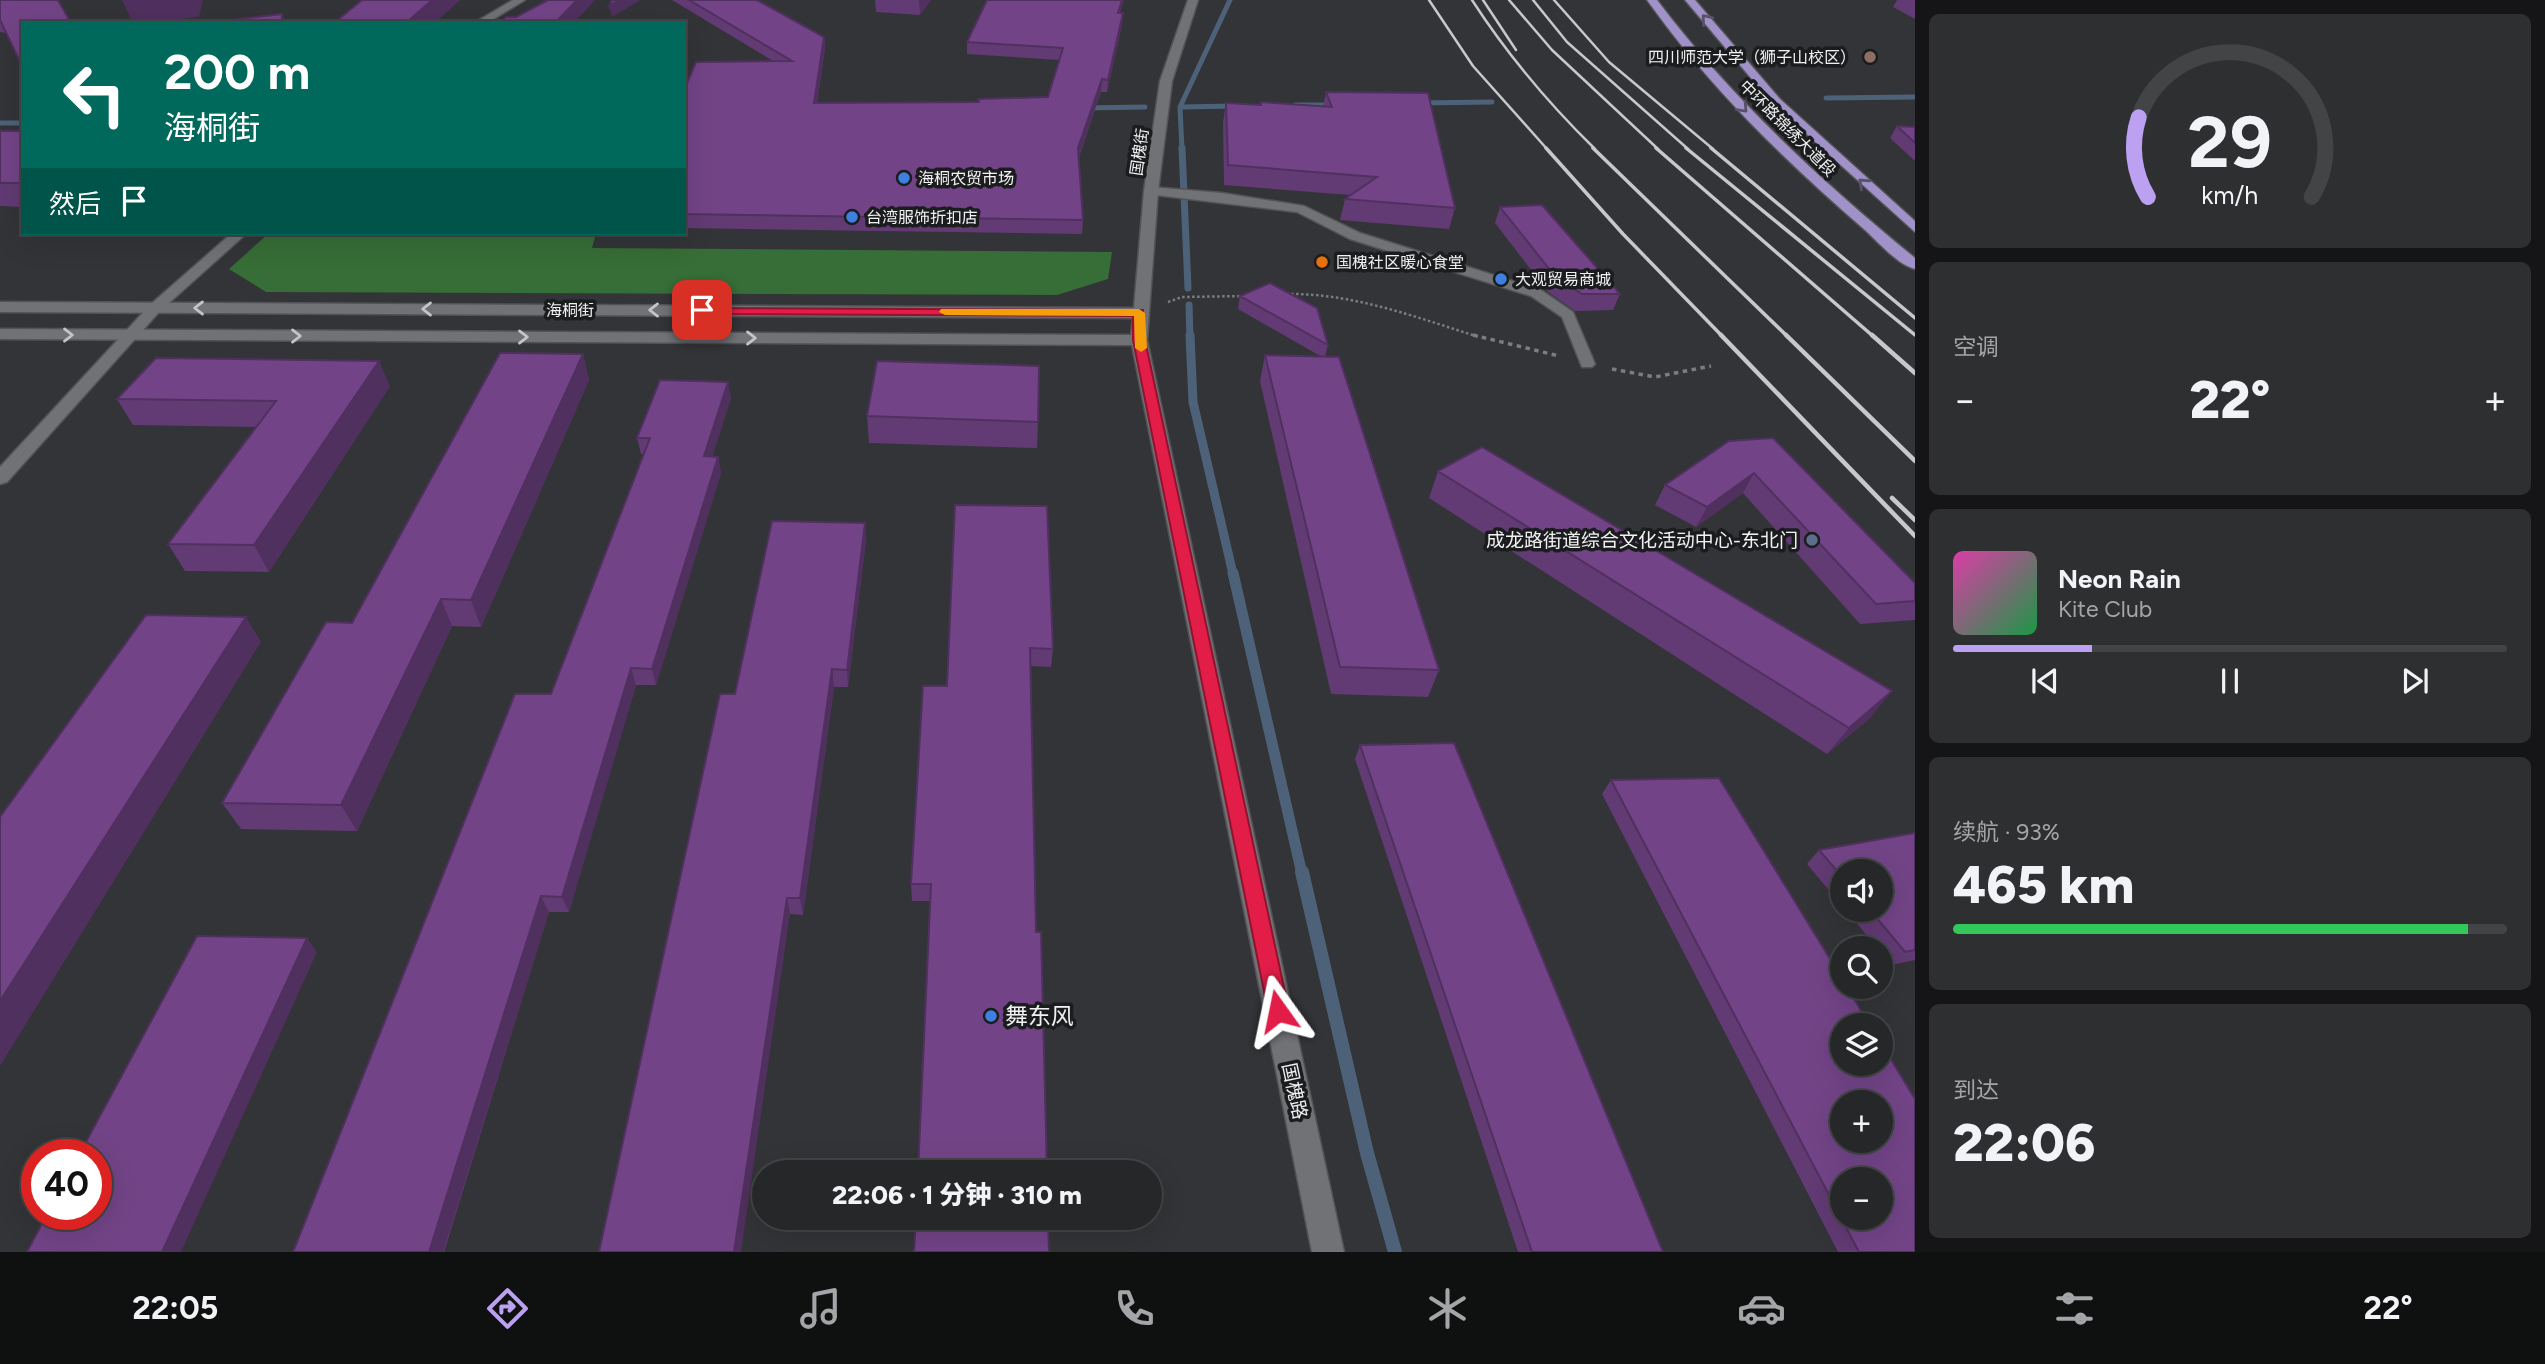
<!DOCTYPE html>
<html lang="zh">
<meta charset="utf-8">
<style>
:root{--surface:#262729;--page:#2e2f31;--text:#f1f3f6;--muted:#a4a5a8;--line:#424446;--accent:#bca0f2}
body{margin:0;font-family:Figtree,"Noto Sans SC",sans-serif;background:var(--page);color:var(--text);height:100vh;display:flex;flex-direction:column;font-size:26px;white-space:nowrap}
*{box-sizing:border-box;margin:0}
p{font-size:23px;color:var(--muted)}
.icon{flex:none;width:38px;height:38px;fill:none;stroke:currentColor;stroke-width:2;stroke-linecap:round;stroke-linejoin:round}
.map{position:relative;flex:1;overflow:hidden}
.drawer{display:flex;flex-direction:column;gap:14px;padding:14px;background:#151517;width:630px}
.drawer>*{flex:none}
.hud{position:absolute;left:21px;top:21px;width:665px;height:214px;border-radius:0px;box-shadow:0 7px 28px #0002,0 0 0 2px var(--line);background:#00695c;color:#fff;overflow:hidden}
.fabs{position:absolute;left:1830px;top:859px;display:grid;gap:14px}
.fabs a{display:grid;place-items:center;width:63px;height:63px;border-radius:50%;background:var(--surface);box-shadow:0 7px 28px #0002,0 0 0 2px var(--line);font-size:35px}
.speed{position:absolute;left:21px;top:1139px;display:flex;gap:14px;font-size:35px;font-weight:700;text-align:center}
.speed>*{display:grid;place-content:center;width:91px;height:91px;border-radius:50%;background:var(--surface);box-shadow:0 7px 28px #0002,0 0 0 2px var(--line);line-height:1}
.speed .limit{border:10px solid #d22;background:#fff;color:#111}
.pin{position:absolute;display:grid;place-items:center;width:60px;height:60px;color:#fff;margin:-30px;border-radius:14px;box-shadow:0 4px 10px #0006}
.me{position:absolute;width:77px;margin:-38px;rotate:348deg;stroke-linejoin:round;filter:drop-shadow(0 0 5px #0008)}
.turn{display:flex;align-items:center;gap:24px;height:147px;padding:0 28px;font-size:32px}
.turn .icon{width:91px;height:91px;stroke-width:2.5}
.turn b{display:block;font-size:49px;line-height:60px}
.then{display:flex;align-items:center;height:66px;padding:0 28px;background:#0003;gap:14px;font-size:26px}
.big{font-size:52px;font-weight:800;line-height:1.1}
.drawer .card{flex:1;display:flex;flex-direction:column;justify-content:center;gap:10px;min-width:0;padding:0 24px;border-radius:10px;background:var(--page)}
.drawer .dial{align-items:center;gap:0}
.dial svg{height:182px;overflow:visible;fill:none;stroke:var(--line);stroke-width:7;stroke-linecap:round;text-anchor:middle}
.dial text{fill:var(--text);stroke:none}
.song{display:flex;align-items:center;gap:21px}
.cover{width:84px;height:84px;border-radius:10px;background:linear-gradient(135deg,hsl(320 70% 55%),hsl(140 70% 35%))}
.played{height:7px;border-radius:4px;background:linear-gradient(90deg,var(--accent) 25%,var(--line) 25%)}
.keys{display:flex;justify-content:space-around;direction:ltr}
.heat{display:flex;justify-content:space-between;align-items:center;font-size:38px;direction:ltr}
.charge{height:10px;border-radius:5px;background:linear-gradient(90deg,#34c759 93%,var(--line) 0)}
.trip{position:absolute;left:752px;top:1160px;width:410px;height:70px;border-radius:35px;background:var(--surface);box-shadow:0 7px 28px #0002,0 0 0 2px var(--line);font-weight:800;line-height:70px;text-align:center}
.dock{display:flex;height:112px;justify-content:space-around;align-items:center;background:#0f1010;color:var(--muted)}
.dock .icon{width:49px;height:49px}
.dock .active{color:var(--accent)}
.dock b{font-size:32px;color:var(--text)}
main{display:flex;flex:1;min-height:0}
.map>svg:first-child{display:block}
.green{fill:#376d36}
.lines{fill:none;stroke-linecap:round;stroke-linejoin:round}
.stream-far4{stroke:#4d6279;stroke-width:5}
.stream-far3{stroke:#4d6279;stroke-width:7}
.stream-far2{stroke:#4d6279;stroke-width:9}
.stream-far1{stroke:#4d6279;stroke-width:11}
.stream{stroke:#4d6279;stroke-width:14}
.lane-casing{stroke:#535356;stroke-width:3}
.street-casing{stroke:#535356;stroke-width:3}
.secondary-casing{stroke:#535356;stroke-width:3}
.primary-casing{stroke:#535356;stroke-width:3}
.path-far1{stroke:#7d7d80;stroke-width:2.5;stroke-dasharray:2.5 2.5;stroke-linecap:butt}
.path{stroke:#7d7d80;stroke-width:3.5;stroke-dasharray:4.5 4.5;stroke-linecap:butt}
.lane{fill:#717276;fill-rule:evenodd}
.street{fill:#717276;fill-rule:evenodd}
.secondary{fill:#717276;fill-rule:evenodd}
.primary{fill:#a092c8;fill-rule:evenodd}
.rail-far2{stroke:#c7c8cb;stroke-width:2.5}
.rail-far1{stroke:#c7c8cb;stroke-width:3.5}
.rail{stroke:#c7c8cb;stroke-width:4.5}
.wall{fill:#623a74}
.shaded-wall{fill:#50305e}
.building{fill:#724487;stroke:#50305e;stroke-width:2;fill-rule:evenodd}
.oneway{stroke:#57516a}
.oneway2{stroke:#c4c5c8}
.route{fill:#e11d48;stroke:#92132f;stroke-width:2}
.slow{fill:#f59e0b}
.education-dot{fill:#8d6e63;stroke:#1b1c1d;stroke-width:2.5}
.shop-dot{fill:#3f7fe0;stroke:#1b1c1d;stroke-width:2.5}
.food-dot{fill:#e8710a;stroke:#1b1c1d;stroke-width:2.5}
.service-dot{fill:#5c6f8a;stroke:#1b1c1d;stroke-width:2.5}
.labels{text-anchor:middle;stroke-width:7;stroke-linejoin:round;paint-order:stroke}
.far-poi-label{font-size:16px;fill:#f1f1f4;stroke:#1b1c1d;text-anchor:start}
.far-street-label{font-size:16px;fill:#f1f1f4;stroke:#1b1c1d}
.poi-label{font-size:19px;fill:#f1f1f4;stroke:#1b1c1d;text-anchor:end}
.street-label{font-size:19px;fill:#f1f1f4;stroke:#1b1c1d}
.near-poi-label{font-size:23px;fill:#f1f1f4;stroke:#1b1c1d;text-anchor:start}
</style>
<main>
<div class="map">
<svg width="1915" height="1252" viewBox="0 0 1915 1252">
<rect width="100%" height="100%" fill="#333437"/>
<path class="green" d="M269,233H596L592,248L1112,252L1108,279L1057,295L266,292L229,269Z"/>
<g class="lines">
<path class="stream-far4" d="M1826,98L1915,97
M1418,103L1492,102
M1295,105H1335
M1180,107L1237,106
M1083,108L1145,107
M0,123H23
M1182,149L1180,107L1230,0"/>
<path class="stream-far3" d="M1182,148L1188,288
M1189,305L1190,337"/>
<path class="stream-far2" d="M1190,335L1193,402L1233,574"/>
<path class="stream-far1" d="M1233,573L1302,874"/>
<path class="stream" d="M1302,872L1367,1153L1395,1252"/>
<defs>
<path id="lane" d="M1151,187L1222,193L1304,206L1360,233L1541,290L1573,312L1595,364L1592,367H1582L1562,317L1531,296L1350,239L1297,212L1147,194L1145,191Z"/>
<path id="street" d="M513,0H525L487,23H474Z
M232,233H247L160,311L7,482L0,484V467L150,305Z"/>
<path id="secondary" d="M1188,0H1198L1172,81L1158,191L1147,340L1344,1252H1312L1132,345L0,339V329L1131,335L1133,318L0,312V302L1134,308L1144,191L1160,81Z"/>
<path id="primary" d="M1647,0H1657C1731,98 1820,180 1915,258V269C1898,265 1878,242 1865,230C1784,160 1709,87 1647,0Z
M1685,0H1695L1780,99L1915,221V232L1772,103Z"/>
</defs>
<use href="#lane" class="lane-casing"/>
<use href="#street" class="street-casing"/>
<use href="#secondary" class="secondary-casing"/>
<use href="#primary" class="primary-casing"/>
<path class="path-far1" d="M1286,294C1354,293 1415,317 1479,337
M1168,302L1182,297L1246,296"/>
<path class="path" d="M1473,335L1559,356
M1612,369L1655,377L1711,366"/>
<use href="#lane" class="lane"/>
<use href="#street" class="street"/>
<use href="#secondary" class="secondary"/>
<use href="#primary" class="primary"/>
<path class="rail-far2" d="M1429,0L1473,66L1547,149
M1472,0C1507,54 1549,104 1595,149
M1483,0L1516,50
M1509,0L1552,50L1658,149
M1533,0L1567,42L1688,149
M1554,0L1609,62L1713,149"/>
<path class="rail-far1" d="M1546,148L1623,234L1723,337
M1593,148L1788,337
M1656,148L1874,337
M1686,148L1915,335
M1711,148L1915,318"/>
<path class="rail" d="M1721,335L1915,536
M1786,335L1915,461
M1872,335L1915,373
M1892,498L1915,520"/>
</g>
<path class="wall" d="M0,0L6,33L0,32Z
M672,0H757L824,37L825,49L817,103L978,102L1048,97L1060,60L967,54V42L1120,13L1122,25L1107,92H1101L1079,157L1083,220L1082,234L684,228V90L773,61Z
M875,0H931L920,15L876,12Z
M1897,0H1915V19L1893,7Z
M1326,92L1455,208L1449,229L1340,220L1345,199L1350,195L1224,185L1223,122L1226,103L1260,105L1323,106Z
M1897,126L1915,127V161L1890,138Z
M0,131H23V207L0,206Z
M1500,207L1620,294L1613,310L1575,311L1548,292L1495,223Z
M1240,296L1328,345L1325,357L1439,670L1428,697L1331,694L1260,381L1265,355L1322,357L1238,309Z
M583,354L589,380L481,627L452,626L357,831L241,829L222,803L352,623Z
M390,386L269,572L185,571L168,544L257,427L133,425L117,399Z
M731,398L712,457H718L721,473L656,685H636L569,912H549L444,1252H293L551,694L644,454H641L637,438Z
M867,416L1038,422L1037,448L869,443Z
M1729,441L1915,583V620L1860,624L1743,493L1696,527L1655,505L1665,485Z
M1438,471L1870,718L1827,754L1429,498Z
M955,505L1053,649L1051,667L1031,666L1036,932L1047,1172L931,901H912L911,884L947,686Z
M865,523L866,540L848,687H834L803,915L790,914L735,694Z
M1360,745L1663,1252H1518L1355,759Z
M1611,780L1915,1252H1838L1602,794Z
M1915,833V960L1891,965L1881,953V948H1877L1846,910H1881L1843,872V907L1807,864L1819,850Z"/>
<path class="shaded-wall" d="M122,0H203L199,17L143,23H133Z
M432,0H460L435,23H406Z
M577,0H595L574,23H555Z
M619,0H640L612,17L609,6Z
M919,0H931L920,15Z
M1122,0H1124L1117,25L1118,13Z
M1123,13L1122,25L1107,92L1108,80Z
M824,37L825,49L815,116L814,103Z
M1102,79L1101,92L1077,161L1078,148Z
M583,354L589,380L481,627L471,600Z
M379,361L390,386L269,572L254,545Z
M728,382L731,398L707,473L704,456Z
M718,457L721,473L656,685L652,669Z
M1754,473L1743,493L1696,527L1707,507Z
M865,523L866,540L848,687L847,670Z
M441,599L452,626L357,831L341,805Z
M246,617L261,642L0,1066V1001Z
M631,668L636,685L569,912L562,897Z
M832,669L834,687L803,915L800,898Z
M1892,691L1870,718L1827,754L1849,728Z
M541,896L549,912L443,1252H429Z
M787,898L790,914L741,1252H734Z
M307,938L317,952L181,1252H162Z"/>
<path class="building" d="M0,0H58L71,23H23V68L0,20Z
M362,0H432L406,23H334Z
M548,0H577L555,23H500L506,17H516Z
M612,0H619L609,6Z
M689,0H757L824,37L814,103L979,102L978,99L1048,97L1063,48L967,42L987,0H1122L1118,13H1123L1108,80L1102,79L1078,148L1083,220L684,214V90L696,62L792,61Z
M282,14V23H214L215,22Z
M1326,92L1428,93L1455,208L1345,199L1377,177L1228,165L1226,103L1261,105V102L1332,107Z
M1897,126L1915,127V143Z
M0,131H23V183H0Z
M1542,205L1620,294H1582L1554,275L1500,207Z
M1270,283L1317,308L1328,345L1240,296Z
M500,353L583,354L471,600L441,599L341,805L222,803L326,622L352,623Z
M1265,355L1339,357L1439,670L1340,667Z
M156,358L379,361L254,545L168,544L276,401L117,399Z
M877,361L1039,366L1038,422L867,416Z
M660,380L728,382L704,456L718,457L652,669L631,668L562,897L541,896L429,1252H293L515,694H551L650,438H637Z
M1773,438L1915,583V601L1876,604L1754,473L1707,507L1665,485L1729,441Z
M1482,447L1892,691L1849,728L1438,471Z
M955,505L1047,506L1053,649L1030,648L1036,932H1041L1047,1172H918L931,884H911L923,686H947Z
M772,521L865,523L847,670L832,669L800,898H787L734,1252H599L720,694H735Z
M146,615L246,617L0,1001V817Z
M1454,743L1663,1252H1532L1360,745Z
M1719,778L1843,980V987H1847L1870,1026H1843V1064H1881V1043L1915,1099V1252H1859L1611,780ZM1843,1102H1881V1141H1843ZM1843,1180H1881V1218H1843Z
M1915,833V950L1905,952L1870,910H1881V872H1843V878L1819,850Z
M197,936L307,938L162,1252H27L47,1214H96V1155H79Z
M916,1218H1048L1049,1252H914Z"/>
<defs><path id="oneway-chevron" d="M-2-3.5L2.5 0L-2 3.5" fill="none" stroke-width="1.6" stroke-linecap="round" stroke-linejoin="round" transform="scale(1.75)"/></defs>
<g class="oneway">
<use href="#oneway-chevron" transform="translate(1706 19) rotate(-130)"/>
<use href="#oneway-chevron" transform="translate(1743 108) rotate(47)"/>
<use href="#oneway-chevron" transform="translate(1863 183) rotate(-137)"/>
</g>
<g class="oneway2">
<use href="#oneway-chevron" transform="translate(199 308) rotate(-180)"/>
<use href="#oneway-chevron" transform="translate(427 309) rotate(-180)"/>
<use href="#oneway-chevron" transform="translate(654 310) rotate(-180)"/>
<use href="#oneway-chevron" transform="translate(68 335)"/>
<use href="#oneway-chevron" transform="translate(296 336)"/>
<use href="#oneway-chevron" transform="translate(523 337)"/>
<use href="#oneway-chevron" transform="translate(751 338)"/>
</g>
<path class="route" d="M698,308L1143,310L1145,340L1289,1011L1286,1018L1278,1020L1271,1018L1268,1011L1133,340V316L702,314L698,313Z"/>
<path class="slow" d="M941,309H1139L1145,313L1147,348L1141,352L1135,348L1134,316L945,315L939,312Z"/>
<circle class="education-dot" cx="1870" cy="57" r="7"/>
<g class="shop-dot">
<circle cx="904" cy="178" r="7"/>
<circle cx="852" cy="217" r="7"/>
<circle cx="1501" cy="279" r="7"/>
<circle cx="991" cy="1016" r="7"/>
</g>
<circle class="food-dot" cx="1322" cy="262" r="7"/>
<circle class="service-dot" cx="1812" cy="540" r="7"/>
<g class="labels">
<g class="far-poi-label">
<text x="1856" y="63" text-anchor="end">四川师范大学（狮子山校区）</text>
<text x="918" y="184">海桐农贸市场</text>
<text x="866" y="223">台湾服饰折扣店</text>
<text x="1336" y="268">国槐社区暖心食堂</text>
<text x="1515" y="285">大观贸易商城</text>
</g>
<g class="far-street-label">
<text transform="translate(1788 128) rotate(45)" y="6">中环路锦绣大道段</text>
<text transform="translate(1139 152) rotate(-82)" y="6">国槐街</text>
<text x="570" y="316">海桐街</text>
</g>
<g class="poi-label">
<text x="1798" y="547">成龙路街道综合文化活动中心-东北门</text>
</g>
<g class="street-label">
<text transform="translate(1295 1091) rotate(78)" y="7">国槐路</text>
</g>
<g class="near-poi-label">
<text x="1005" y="1024">舞东风</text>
</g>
</g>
</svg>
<div class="fabs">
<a><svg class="icon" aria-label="sound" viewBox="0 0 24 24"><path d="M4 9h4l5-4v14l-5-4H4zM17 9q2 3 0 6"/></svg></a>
<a><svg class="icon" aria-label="search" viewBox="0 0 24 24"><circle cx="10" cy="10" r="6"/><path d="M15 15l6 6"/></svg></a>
<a><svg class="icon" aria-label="layers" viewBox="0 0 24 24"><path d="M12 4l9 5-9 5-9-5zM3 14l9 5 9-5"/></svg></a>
<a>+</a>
<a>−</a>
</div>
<div class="speed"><div class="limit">40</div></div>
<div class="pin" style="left:702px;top:310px;background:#d93025"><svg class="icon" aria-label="arrive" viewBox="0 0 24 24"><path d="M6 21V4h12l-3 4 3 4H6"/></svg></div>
<svg class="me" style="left:1278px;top:1011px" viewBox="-20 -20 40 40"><path d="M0-17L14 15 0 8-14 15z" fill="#e11d48" stroke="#fff" stroke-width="4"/></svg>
<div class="trip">22:06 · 1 分钟 · 310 m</div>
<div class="hud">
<div class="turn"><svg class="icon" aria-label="left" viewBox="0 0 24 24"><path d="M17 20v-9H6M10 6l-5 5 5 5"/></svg><div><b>200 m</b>海桐街</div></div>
<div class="then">然后<svg class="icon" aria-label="arrive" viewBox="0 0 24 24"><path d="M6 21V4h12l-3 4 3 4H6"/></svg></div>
</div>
</div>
<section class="drawer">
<div class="card dial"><svg viewBox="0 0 100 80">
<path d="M14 69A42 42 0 1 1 86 69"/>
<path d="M14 69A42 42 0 0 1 10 34" stroke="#bca0f2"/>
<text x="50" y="56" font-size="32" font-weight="700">29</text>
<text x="50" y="72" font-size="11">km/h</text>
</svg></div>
<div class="card"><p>空调</p>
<div class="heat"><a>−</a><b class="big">22°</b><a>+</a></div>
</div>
<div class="card">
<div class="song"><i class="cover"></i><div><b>Neon Rain</b><p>Kite Club</p></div></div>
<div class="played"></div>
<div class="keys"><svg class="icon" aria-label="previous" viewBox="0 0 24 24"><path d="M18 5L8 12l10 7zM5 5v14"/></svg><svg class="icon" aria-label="pause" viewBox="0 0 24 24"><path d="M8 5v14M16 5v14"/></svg><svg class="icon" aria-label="next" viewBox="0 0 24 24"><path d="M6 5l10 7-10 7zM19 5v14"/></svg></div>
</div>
<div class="card"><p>续航 · 93%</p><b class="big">465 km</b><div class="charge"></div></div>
<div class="card"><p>到达</p><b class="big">22:06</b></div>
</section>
</main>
<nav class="dock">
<b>22:05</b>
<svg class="icon active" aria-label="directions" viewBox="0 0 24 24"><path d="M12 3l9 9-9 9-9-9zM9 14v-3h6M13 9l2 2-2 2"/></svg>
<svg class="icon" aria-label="music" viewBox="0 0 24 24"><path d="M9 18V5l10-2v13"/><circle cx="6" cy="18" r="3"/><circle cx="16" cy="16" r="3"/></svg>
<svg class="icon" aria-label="phone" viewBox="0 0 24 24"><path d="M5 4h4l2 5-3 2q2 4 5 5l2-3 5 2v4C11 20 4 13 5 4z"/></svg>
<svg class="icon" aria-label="climate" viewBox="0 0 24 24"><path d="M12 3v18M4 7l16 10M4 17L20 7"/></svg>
<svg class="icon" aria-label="car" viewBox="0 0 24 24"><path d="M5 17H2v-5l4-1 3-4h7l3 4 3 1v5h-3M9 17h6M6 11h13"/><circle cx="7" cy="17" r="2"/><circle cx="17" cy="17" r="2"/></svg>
<svg class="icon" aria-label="filters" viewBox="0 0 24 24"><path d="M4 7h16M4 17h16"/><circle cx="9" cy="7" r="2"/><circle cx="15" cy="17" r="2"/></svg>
<b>22°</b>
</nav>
